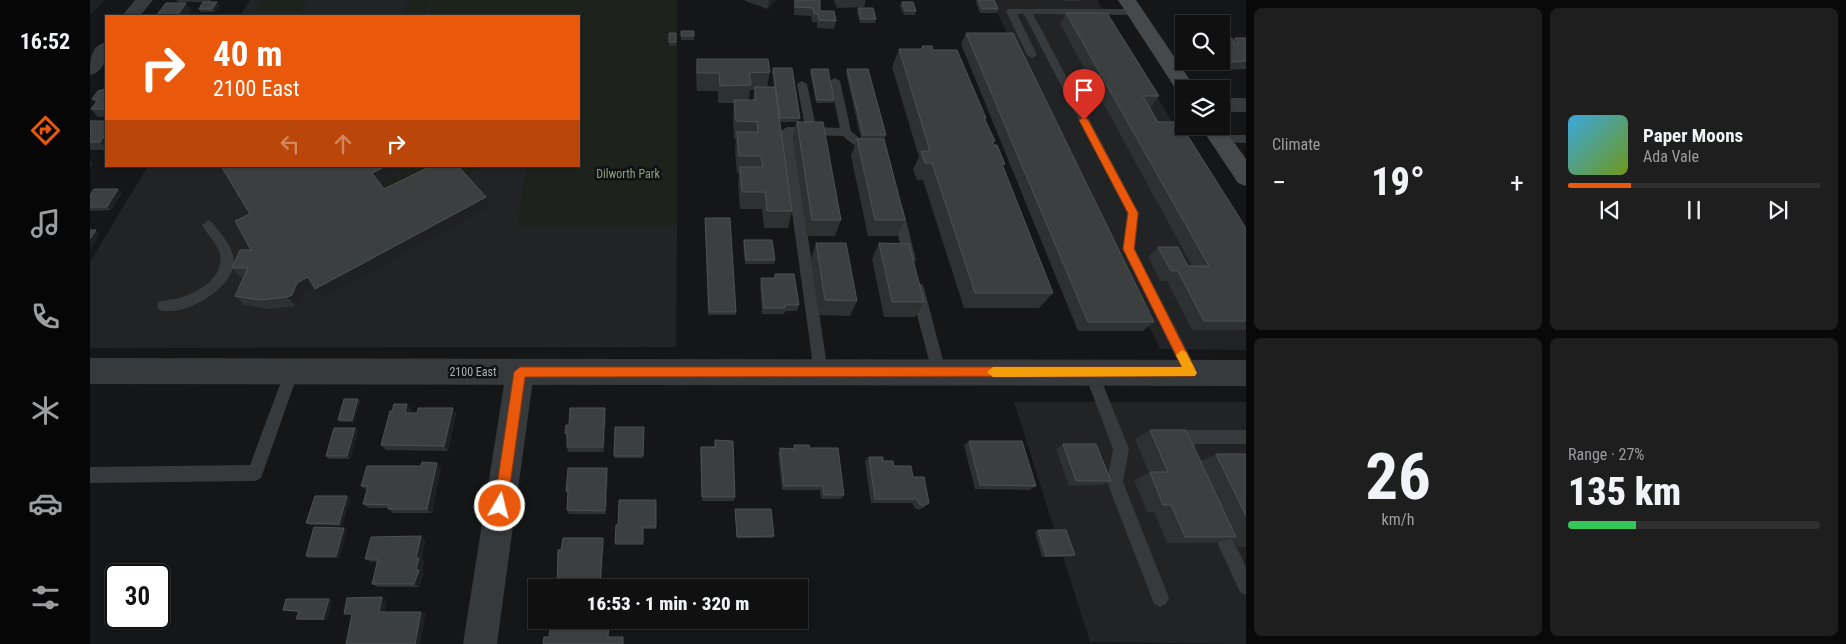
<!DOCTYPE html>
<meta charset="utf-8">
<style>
:root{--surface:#101011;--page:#1e1e1f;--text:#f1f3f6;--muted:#9c9d9f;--line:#303031;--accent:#ea580c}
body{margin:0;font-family:"Roboto Condensed",sans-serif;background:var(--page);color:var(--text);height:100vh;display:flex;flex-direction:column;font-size:19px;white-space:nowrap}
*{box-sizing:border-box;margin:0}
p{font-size:16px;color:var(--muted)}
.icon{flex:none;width:28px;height:28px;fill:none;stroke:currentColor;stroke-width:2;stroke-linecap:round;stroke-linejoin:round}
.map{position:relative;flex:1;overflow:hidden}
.panel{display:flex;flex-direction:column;gap:8px;padding:8px;background:#090909;width:600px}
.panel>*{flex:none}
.hud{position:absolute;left:15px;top:15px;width:475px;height:152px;border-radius:0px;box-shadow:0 1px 4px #0004,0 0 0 1px var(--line);background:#ea580c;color:#fff;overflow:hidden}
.controls{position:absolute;left:1085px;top:15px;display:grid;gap:10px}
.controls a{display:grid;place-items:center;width:55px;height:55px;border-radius:0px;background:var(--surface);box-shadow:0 1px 4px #0004,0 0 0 1px var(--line);font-size:25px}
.speed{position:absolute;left:15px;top:564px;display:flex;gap:10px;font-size:25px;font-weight:700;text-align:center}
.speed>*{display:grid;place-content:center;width:65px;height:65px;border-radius:50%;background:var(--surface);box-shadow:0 1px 4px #0004,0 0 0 1px var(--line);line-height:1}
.speed .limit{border:2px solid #111;border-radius:8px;background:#fff;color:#111}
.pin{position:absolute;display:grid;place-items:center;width:42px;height:42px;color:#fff;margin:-51px -21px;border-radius:50% 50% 50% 0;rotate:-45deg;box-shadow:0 0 5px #0007}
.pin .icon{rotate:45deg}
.me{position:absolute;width:55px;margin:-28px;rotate:8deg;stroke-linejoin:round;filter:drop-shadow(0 0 4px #0008)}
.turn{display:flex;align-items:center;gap:18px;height:105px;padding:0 25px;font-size:22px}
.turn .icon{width:65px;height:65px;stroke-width:2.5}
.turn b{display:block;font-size:35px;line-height:42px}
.lanes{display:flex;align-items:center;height:48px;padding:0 25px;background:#0003;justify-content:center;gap:25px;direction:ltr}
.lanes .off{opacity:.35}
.big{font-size:38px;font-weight:800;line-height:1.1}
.panel .widget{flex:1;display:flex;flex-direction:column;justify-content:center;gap:8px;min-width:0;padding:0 18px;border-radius:8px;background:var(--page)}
.panel .dial{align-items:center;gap:0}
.dial b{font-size:65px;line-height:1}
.song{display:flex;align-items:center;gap:15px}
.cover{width:60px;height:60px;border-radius:8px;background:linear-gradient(135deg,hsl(200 70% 55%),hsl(80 70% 35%))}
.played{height:5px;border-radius:2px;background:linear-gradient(90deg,var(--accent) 25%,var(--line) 25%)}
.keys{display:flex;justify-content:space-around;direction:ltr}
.heat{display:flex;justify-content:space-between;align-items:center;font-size:28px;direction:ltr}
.charge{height:8px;border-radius:4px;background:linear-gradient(90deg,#34c759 27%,var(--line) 0)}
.panel .tiles{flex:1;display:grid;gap:8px;grid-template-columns:repeat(2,1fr)}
.trip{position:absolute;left:438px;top:579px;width:280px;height:50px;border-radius:0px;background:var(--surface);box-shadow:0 1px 4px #0004,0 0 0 1px var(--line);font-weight:800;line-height:50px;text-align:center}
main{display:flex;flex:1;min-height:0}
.tab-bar{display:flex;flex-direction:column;width:90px;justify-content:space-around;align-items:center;background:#060607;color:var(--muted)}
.tab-bar .icon{width:35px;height:35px}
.tab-bar .current{color:var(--accent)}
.tab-bar b{font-size:22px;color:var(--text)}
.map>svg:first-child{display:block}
.built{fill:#212324}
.green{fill:#1d221c}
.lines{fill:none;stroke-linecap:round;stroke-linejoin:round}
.service{fill:#373a3c;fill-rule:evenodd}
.minor{fill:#373a3c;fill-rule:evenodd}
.tertiary{fill:#373a3c;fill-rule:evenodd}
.secondary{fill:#45494c;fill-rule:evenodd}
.wall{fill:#2e3132;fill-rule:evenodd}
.shaded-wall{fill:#1f2021}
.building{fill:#3b3f40;stroke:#4c5153}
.route{fill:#ea580c;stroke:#983908}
.slow{fill:#f59e0b}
.labels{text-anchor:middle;stroke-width:5;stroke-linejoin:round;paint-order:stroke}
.park-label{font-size:12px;fill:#89a27e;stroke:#101112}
.street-label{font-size:12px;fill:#a7b2b7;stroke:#101112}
</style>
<main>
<nav class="tab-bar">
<b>16:52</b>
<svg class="icon current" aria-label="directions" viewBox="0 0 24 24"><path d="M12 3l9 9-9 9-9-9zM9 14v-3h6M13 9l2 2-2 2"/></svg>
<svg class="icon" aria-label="music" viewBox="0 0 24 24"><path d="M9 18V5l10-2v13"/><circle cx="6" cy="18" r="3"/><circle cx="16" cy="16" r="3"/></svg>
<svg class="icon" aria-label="phone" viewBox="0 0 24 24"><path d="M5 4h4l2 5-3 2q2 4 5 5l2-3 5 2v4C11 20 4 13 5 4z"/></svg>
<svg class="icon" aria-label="climate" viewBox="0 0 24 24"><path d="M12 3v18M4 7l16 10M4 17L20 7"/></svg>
<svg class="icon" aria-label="car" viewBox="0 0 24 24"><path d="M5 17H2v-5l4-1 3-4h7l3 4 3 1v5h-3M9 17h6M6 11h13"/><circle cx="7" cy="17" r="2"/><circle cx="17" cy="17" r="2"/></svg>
<svg class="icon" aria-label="filters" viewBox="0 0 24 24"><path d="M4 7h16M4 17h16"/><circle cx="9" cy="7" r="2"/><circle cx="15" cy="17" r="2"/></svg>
</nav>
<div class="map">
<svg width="1156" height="644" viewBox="0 0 1156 644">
<rect width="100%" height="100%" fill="#151617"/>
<path class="built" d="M160,0H344L339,16H342H150Z
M901,0H1007L1156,241V350L1070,349Z
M58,166H437L428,225H587L586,347L0,348V262Z
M924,402H1156V644L1000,642Z"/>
<path class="green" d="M173,0H217L211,11H166Z
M318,0H341L337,12H314Z
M344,0H587V225H427L437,166H489V16H312H339Z
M323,166H394L373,177L300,200L287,184Z"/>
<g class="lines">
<path class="service" d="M918,9H1045L1050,12L1045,15L943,14L1049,213L1045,249L1106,368L1108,373L1106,378L1101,379L1096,378L1033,249L1037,213L934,14H927L947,55L942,58L937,55L916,11Z
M745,78L750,81L761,131L768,137L789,149L783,153C772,150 761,144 753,136L703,135L738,373L736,378L731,379L726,378L724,373L691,131L697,127H715L707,84L712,81L717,84L726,127L750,128L740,81Z
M1130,135H1156V143L1126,142L1124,139Z
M807,203L813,208L826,260L820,265L814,260L801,208Z
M118,220L122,222C130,233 144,247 144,262C143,289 93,318 69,310L67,306L69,302C77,299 84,300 92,297C111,291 137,275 129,251C125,242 117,234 112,225Z
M827,283L832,284L834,288L856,372L854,377L849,378L844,377L842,372L820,288L822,284Z
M202,365L207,366L209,371L171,478L165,481L0,483V467L160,465L195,371L197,366Z
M1001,366L1006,367L1008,372L1039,449L1033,482L1079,598L1076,604L1070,607L1064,604L1017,482L1023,449L994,372L996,367Z
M1098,430H1156V444H1105L1102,458L1097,460L1092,458C1088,450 1089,440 1093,432Z
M1127,517L1133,519L1156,567V595L1150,592L1119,525L1121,519Z"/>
<path class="minor" d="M45,0H63L50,16H32Z
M16,42C17,56 16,71 0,75C0,61 0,46 16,42Z
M1131,98H1156V112H1131Z
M430,360L440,363L444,372L407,644H373L416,372L420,363Z"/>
<path class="tertiary" d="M0,358L1156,360V386L0,384Z"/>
<path class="secondary" d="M1028,0H1046L1106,89H1094V95L1089,94Z
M1131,124L1156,159V186L1148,183L1110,126H1131Z"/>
</g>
<path class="wall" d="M86,0H121L120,2L129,6L125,12H111L109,9L113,2H88Z
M655,0H686L678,9L655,1Z
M704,0H730V11L746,21L744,29L727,28V22H722L721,16L704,15Z
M744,0H776L774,7L747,8Z
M887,0H904L908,9L907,13H890L886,3Z
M974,0H992L991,1H974Z
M812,2L826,11L825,15H814L810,6Z
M768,8L786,19L785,23H770L767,12Z
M976,13L1069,96L1061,107H1060L1068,122L1156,228V330H1102L1077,281H1070L1058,257L1068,247L1098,266H1102L970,24Z
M1131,29L1143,40L1145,38H1156V69L1135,70L1131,68L1126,61H1131Z
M591,31H604V40H591Z
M579,33H586V46H579Z
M876,33L1064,322L1053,331H988L871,44Z
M832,46L843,50L896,118L895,121L905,141L903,143L915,164L913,167L963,293L949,308H874L833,180H827L823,169L829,157L802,67L809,49H831Z
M607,59L680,72L677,87H684L682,72L683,68L710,118L709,122L751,220L745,236H717L703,139L706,122H690L702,211L698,228H674L672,209H650L648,184L649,173H647L645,150L646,139H644L643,118L644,103H628V91H607L606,77ZM660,90H664L663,100H659Z
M721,69L744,100L743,103H726L720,72Z
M757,69L796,135L794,139L815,220L807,236H778L761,156L767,139H771L756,73Z
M16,89V117H8L1,109L6,103L2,99Z
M0,121H16V150H0Z
M131,166H323L289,183L294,189L399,207L233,299L224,287L215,292L210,304L206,306L178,309L154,305L145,296L153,278H151L142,268L161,250L160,214Z
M32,192L21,210L0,211V195Z
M615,218L646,312V315H618Z
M654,240L685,260L684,264H655L653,243Z
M726,243L767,301L760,316L729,315L721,259Z
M789,243L834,302L825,317H794L782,259Z
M685,274L709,305L707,311H695L694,314H672L670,285L671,278H684Z
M268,399L270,401L264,422H251L248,420Z
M321,409V413H366L358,451L296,450L291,445Z
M516,413L514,452H478L477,447V438L475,433Z
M554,427L553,458H525L524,456Z
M265,428L268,430L260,459H239L236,456Z
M1060,430L1111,461L1126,454H1156V547H1148L1143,538L1126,543H1077L1064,512H1057L1044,480L1059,473L1045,439Z
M625,440L645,497L644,501H612L610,452L611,447H624Z
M879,441L946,486L939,490L885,489L874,445Z
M973,444L1021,481L1013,485L979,486L966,449Z
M704,445L720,448L754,495L751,499H731L730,490H692L688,453L690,448L702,449Z
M779,457L793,461L804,466L823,477L834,507L829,510L825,508L822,503H781L775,461Z
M351,467L342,513H303L298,508H279L273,504L277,490L271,486Z
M518,472L516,514H479L477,510L478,495L476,491Z
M260,498L252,526L220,525L216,523Z
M566,500V529H553V545H525V543L528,525Z
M645,509L684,536L683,538H647L645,511Z
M257,529L249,558H219L216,556Z
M948,530L985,555L980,557H952L945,532Z
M513,538L514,541L511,588H469L467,585L471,550Z
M335,540L332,559L334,561L332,572L334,573L329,587H288L282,584L287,562H281L275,559Z
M242,600L237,620H210L206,619L208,612L197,611L193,610Z
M581,620V623H544L543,622Z"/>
<path class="shaded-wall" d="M1,0H15L0,15V1Z
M680,0H686L678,9L679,1Z
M127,2L129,6L125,12L122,9Z
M96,3L102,10L98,16H87Z
M16,134V148L10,142Z
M0,161L3,164L0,169Z
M296,166H323L287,184L282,173Z
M28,189L32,192L21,210L17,207Z
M396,197L399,207L233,299L225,289Z
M6,230L10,234L0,250V239Z
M218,277L226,287L215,292L210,304L206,306L197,297L207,283Z
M268,399L270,401L264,422L262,420Z
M317,404L321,409L319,418L315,413Z
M363,408L366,413L358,451L354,446Z
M515,408L516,413L514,452L513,447Z
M265,428L268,430L260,459L257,456Z
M347,463L351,467L342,513L337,509Z
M517,468L518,472L516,514L515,511Z
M257,496L260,498L252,526L249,524Z
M254,528L257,529L249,558L246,556Z
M331,536L335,540L332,559L334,561L332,572L334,573L329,587L324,584L326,558Z
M513,538L514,541L511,588L510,585Z
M292,597L297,600L295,614L289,612Z
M239,599L242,600L237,620L233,619Z
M331,612L336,614L330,644H325Z
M519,620H520L519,638L518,637Z"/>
<path class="building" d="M705,0H730V11H744L746,21L729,20L728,14H724L723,8L705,7Z
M888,0H904L908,9H892Z
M113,2H127L122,9H109Z
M812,2H823L826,11H815Z
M76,3H96L87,16H66Z
M768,8H783L786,19H771Z
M976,13H1017L1069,96H1053L1068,122H1089L1156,228V321H1114L1088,271H1081L1068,247H1088L1098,266H1119Z
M1134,28L1146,44H1149L1145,38H1156V61L1141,62L1138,60L1131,52V29Z
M591,31H604V36H591Z
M579,33H586V42H579Z
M876,33H923L1064,322H998Z
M832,46H842L843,50H867L896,118H894L905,141H902L904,145H907L915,164H912L963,293H885L842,163H835L831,151H840L809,49H833Z
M607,59H678L680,72L659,73L661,85L630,86L629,73H607Z
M683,68H702L710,118H690Z
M721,69H738L744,100H727Z
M757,69H778L796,135H773Z
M665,87H685L702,211H677L675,192H652L650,167H673L671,156H649L647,132H668L667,122L646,121L644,100H666Z
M15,89H16V109H1L8,100L2,99L8,91Z
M0,121H16V125L15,127H16V134L10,142H0Z
M707,122H733L751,220H722Z
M767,139H794L815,220H785Z
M131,166H296L282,173L294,189L341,166H368L396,197L225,289L218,277L207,283L202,295L197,297L169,300L145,296L158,268H142L150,250H161L145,221L160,214Z
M4,189H28L17,207H0V195Z
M615,218H640L646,312H619Z
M0,230H6L0,239Z
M654,240H682L685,260H656Z
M726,243H756L767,301L735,300Z
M789,243L819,244L834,302H802Z
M685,274H704L709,305H695V308H674L671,278H685Z
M254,399H268L262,420H248Z
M304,404H317L315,413H327L328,408H363L354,446L291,445L300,411H302Z
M480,408H515L513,447H477V433H475L476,425H479Z
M525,427H554L553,456H524Z
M244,428H265L257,456H236Z
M1060,430H1096L1146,537H1095L1081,505H1073L1060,472H1078Z
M625,440L643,441L645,497H612L611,447H625Z
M879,441H932L946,486L890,485Z
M973,444H1006L1021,481H986Z
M704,445H719L720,448H748L754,495H734L733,486H694L690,448L705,449Z
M1126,454H1156V516Z
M779,457H793V461H803L804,466H821L823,477H834L839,503L834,506L829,504L827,499H785Z
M332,462L347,463L337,509H298L299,505L273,504L278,486H271L277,466H331Z
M478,468H517L515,511L477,510L478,491H476Z
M225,496H257L249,524L216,523Z
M529,500H566V527H553V543H525L526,525H528Z
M645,509H681L684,536L647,537Z
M224,527L254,528L246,556H216Z
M948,530H976L985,555L956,556Z
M331,536L326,558H329L326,570H329L324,584H282L288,559H275L281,537Z
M473,538H513L510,585H467L468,550H471Z
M292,597L289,612H331L325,644H256L262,614H254L257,598Z
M196,599H239L233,619H206L209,611L193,610Z
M461,620H519L518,637H533V644H453L454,637H459Z
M543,620H581V622H543Z"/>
<path class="route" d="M994,117L998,120L1048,213L1044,249L1105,369V376L435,377L417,506L415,511L410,513L406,511L404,506L424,372L430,367H1092L1033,249L1038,213L989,120Z"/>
<path class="slow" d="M1092,350L1096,352L1107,373L1105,376L903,377L897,372L903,367H1092L1086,355Z"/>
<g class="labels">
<g class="park-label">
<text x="538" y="178">Dilworth Park</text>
</g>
<g class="street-label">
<text x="383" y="376">2100 East</text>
</g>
</g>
</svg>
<div class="controls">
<a><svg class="icon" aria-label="search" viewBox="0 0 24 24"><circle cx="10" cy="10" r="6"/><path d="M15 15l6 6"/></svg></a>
<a><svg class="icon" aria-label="layers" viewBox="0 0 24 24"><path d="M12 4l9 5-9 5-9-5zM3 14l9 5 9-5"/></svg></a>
</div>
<div class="speed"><div class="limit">30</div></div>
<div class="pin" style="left:994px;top:120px;background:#d93025"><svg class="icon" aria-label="arrive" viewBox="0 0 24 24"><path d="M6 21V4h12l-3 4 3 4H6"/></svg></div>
<svg class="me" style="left:410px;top:506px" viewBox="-20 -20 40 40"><circle r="17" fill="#ea580c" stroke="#fff" stroke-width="3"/><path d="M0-11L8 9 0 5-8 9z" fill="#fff"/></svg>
<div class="trip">16:53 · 1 min · 320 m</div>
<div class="hud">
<div class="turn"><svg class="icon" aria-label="right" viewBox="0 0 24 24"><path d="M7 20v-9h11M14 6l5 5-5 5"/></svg><div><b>40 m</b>2100 East</div></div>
<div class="lanes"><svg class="icon off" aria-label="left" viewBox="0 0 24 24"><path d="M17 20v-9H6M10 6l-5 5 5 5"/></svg><svg class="icon off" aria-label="ahead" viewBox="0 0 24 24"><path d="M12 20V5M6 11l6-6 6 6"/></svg><svg class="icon" aria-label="right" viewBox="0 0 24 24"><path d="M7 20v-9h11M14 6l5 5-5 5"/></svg></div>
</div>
</div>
<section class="panel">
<div class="tiles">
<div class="widget"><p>Climate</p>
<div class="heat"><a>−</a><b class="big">19°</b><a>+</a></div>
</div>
<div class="widget">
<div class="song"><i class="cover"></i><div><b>Paper Moons</b><p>Ada Vale</p></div></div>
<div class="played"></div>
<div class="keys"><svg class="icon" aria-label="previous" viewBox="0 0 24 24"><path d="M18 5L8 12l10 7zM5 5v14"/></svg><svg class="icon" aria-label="pause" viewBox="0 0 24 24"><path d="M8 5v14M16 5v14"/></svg><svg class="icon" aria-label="next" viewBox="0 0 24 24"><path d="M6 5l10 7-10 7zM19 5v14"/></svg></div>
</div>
<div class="widget dial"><b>26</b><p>km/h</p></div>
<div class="widget"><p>Range · 27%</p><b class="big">135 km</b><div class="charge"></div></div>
</div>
</section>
</main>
